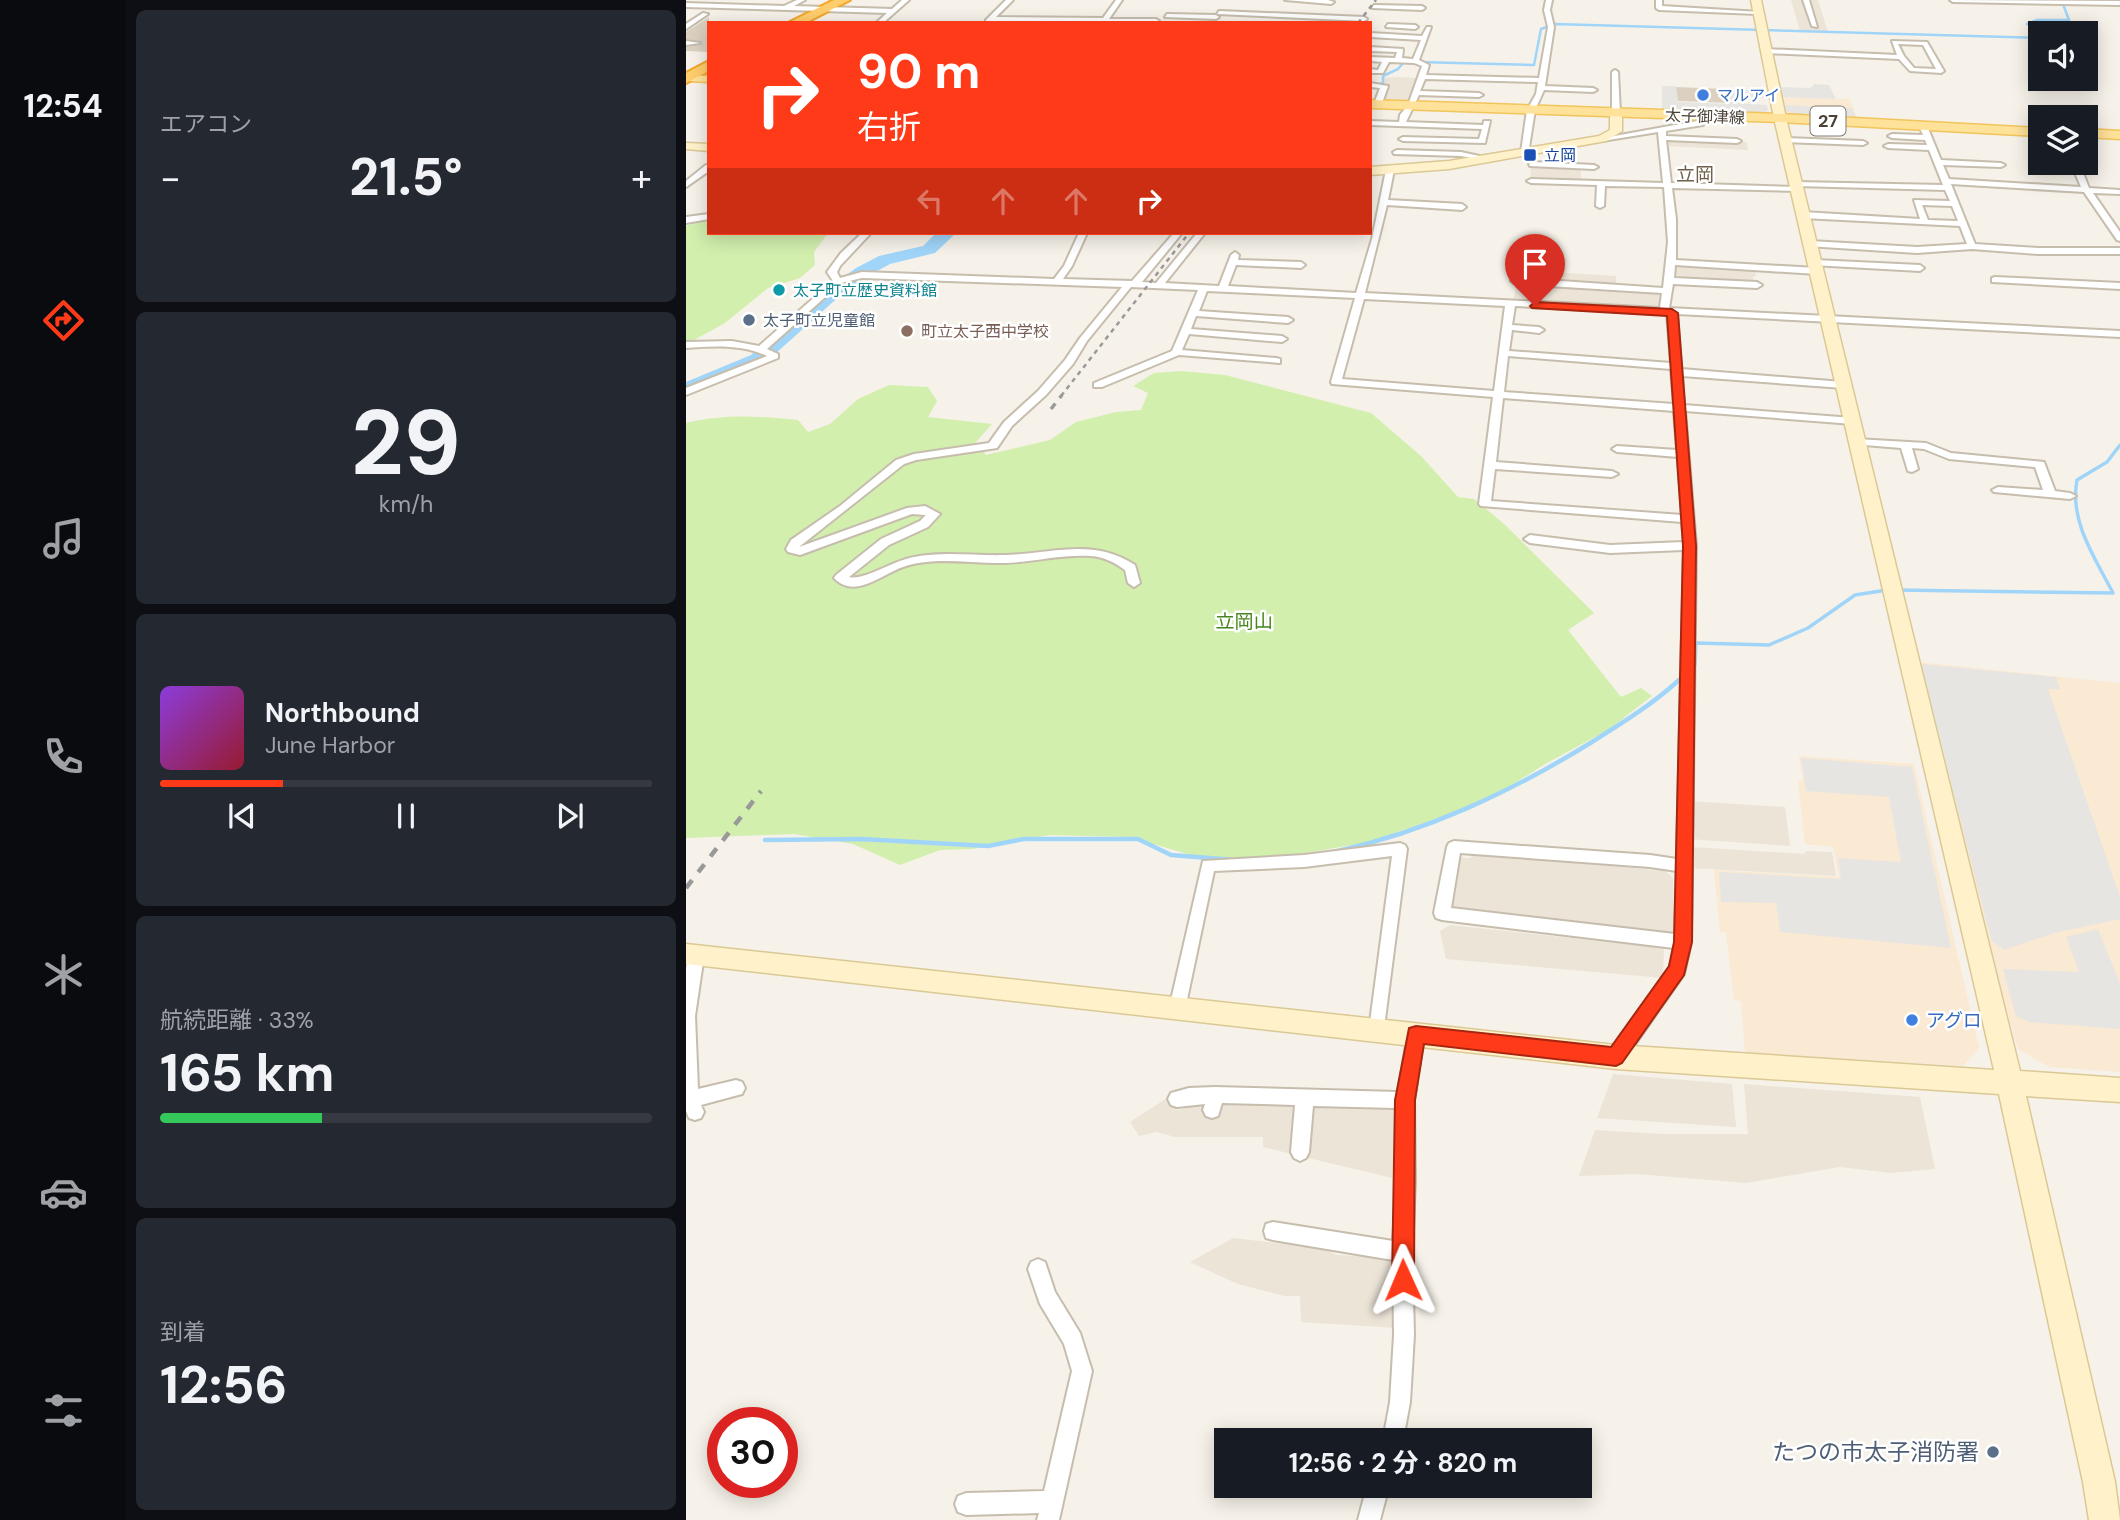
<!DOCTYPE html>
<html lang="ja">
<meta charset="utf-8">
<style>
:root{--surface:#171b24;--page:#242831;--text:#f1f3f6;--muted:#9ea1a6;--line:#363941;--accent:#ff3a18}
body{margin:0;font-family:"DM Sans","Noto Sans JP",sans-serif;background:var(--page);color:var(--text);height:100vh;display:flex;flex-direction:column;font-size:26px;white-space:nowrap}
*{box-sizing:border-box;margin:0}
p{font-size:23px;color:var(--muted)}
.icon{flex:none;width:38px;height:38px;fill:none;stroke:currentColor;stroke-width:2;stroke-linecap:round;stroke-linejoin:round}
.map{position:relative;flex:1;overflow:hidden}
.side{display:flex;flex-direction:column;gap:10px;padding:10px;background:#0d0f14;width:560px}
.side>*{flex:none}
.guide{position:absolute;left:21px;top:21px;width:665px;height:214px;border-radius:0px;box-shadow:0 4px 18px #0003;background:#ff3a18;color:#fff;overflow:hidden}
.controls{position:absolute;left:1342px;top:21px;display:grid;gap:14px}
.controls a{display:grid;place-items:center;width:70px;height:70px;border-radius:0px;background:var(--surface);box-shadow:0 4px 18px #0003;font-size:35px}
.speed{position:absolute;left:21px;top:1407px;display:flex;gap:14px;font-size:35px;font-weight:700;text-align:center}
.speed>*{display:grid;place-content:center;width:91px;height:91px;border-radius:50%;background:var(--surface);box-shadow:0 4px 18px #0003;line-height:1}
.speed .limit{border:10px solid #d22;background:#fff;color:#111}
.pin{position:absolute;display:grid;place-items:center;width:60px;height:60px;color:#fff;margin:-72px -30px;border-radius:50% 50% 50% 0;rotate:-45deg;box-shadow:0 0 7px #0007}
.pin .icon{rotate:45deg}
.me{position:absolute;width:77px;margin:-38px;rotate:359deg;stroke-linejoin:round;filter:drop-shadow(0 0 5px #0008)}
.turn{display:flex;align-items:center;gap:24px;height:147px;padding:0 35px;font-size:32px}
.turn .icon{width:91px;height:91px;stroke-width:2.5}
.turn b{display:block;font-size:49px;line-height:60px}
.lanes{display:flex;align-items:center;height:66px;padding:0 35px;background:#0003;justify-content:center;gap:35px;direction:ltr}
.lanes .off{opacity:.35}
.big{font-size:52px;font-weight:700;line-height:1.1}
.side .widget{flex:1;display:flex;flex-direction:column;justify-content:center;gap:10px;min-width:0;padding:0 24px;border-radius:10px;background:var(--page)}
.side .dial{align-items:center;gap:0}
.dial b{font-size:91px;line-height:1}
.song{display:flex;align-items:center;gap:21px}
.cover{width:84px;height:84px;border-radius:10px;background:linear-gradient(135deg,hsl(270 70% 55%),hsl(350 70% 35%))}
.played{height:7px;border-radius:4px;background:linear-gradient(90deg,var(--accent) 25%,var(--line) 25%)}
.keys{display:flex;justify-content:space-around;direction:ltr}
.heat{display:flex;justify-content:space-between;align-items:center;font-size:38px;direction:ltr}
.charge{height:10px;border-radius:5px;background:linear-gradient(90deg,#34c759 33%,var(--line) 0)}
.trip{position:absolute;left:528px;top:1428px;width:378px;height:70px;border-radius:0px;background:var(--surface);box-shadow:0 4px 18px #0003;font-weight:700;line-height:70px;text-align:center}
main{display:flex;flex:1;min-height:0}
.tab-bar{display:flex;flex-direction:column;width:126px;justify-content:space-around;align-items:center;background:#090b0e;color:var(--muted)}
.tab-bar .icon{width:49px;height:49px}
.tab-bar .current{color:var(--accent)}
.tab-bar b{font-size:32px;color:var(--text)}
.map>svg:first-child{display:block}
.residential{fill:#ebe4d7}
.commercial{fill:#fae9d3}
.green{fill:#d2efae}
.parking{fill:#e7e5e1}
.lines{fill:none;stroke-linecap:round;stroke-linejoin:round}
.stream-far2{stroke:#a0d5f9;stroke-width:2.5}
.stream-far1{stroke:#a0d5f9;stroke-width:3.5}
.stream{stroke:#a0d5f9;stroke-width:4.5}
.river{fill:#a0d5f9;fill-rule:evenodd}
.building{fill:#dcd1c0}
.street-tunnel{stroke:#d4cfc5;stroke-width:7;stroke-dasharray:7 3.5;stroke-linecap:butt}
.street-casing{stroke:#c6bdad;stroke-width:4}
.secondary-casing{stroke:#dbc894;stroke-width:3}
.primary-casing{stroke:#f2c45c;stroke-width:3}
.highway-casing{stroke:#f0a62a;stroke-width:4}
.street{fill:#fff;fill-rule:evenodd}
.secondary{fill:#fff2cb;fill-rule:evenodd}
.primary{fill:#ffe29a;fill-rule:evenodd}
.highway{fill:#ffcd6c;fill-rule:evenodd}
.rail-far2{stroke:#999;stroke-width:2.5;stroke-dasharray:4.5 4.5;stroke-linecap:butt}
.rail-far1{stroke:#999;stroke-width:3.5;stroke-dasharray:7 7;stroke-linecap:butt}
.rail{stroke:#999;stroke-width:4.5;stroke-dasharray:10 10;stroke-linecap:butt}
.route{fill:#ff3a18;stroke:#a62610;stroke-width:2}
.shop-dot{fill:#3f7fe0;stroke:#fff;stroke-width:2.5}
.transit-dot{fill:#1a4fb4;stroke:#fff;stroke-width:2.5}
.culture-dot{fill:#0f9aa8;stroke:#fff;stroke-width:2.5}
.service-dot{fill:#5c6f8a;stroke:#fff;stroke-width:2.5}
.education-dot{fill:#8d6e63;stroke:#fff;stroke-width:2.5}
.labels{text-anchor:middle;stroke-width:5;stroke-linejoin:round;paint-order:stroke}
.far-shop-label{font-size:16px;fill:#366cbe;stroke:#fff;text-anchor:start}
.far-street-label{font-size:16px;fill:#4b4336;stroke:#fff}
.far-transit-label{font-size:16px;fill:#164399;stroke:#fff;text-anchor:start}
.far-culture-label{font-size:16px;fill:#0d838f;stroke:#fff;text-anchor:start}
.far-service-label{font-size:16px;fill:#4e5e75;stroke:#fff;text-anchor:start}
.far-education-label{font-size:16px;fill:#785e54;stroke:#fff;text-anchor:start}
.shield{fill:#fff;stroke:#817b72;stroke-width:2}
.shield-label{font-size:18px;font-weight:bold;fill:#4b4336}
.far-quarter-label{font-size:19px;fill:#70614c;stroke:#fff}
.park-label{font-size:19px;fill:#488521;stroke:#fff}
.shop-label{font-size:19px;fill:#366cbe;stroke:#fff;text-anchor:start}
.near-service-label{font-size:23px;fill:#4e5e75;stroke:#fff;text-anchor:end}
</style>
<main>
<nav class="tab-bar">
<b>12:54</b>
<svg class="icon current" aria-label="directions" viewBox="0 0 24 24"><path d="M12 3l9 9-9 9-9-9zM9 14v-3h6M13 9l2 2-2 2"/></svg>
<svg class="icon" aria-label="music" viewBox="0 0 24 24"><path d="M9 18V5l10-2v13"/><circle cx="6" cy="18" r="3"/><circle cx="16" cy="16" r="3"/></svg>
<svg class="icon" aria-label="phone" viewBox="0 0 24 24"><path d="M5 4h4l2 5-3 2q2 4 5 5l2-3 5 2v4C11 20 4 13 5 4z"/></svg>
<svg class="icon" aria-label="climate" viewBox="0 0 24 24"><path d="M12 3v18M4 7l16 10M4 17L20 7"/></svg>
<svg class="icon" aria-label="car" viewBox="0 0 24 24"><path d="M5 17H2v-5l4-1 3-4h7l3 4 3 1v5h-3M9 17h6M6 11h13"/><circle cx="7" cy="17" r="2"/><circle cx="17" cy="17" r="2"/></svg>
<svg class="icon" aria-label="filters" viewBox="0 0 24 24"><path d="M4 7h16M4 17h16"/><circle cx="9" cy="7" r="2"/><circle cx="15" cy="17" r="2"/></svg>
</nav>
<section class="side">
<div class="widget"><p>エアコン</p>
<div class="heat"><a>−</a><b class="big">21.5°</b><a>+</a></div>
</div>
<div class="widget dial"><b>29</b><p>km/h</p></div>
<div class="widget">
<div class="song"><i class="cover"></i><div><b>Northbound</b><p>June Harbor</p></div></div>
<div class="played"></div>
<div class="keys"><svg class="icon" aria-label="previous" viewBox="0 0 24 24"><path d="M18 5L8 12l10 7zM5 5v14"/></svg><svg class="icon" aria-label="pause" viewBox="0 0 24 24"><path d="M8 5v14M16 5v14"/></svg><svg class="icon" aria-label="next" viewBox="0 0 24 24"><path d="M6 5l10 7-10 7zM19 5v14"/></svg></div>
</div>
<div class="widget"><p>航続距離 · 33%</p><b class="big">165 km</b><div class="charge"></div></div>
<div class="widget"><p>到着</p><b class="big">12:56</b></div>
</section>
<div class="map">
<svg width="1434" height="1520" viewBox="0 0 1434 1520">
<rect width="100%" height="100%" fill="#f6f2e9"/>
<path class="residential" d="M1105,0H1132L1142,32L1114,31Z
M712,77L732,78L723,102L697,101L701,86L696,84L698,78Z
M979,140L1061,142L1062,150L980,146Z
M845,167L895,169V182L844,180Z
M988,265L1069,270L1070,276L1067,277V283L987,279Z
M836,270L930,276V284L834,279Z
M832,282L975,294V309L826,303Z
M1002,801L1099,807L1104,846L1003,839Z
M1004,847L1119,854V851L1146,852L1150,876L1003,868Z
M787,853L979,871L987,878L988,931L983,938L759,918L763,858H785Z
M764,925L978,948L977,978L760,959L754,931Z
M927,1074L1046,1084L1050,1127L911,1118Z
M1058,1084L1234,1097L1249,1169L1204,1173L1154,1167L1060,1183L951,1174L893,1176L909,1130L977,1134H1062Z
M481,1098L491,1110L530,1101L711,1106L706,1178L577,1147V1137H489L471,1132L453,1136L444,1122Z
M547,1238L640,1249L650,1255L708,1258L710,1328L615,1322L614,1296H598L552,1284L504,1262Z"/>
<path class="commercial" d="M1095,97L1164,99L1171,118L1109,116L1096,110Z
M1231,662L1434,683V1072L1363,1067L1332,1049L1306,959Z
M1113,756L1228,764L1293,1048L1277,1066L1059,1053L1055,1001L1048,1000L1040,933L1034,932L1028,870L1153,877L1147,847L1119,844L1112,782L1117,780Z"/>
<path class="green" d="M23,219V233H142L128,252L129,265L114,278L82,288L39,323L8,340L0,341V226Z
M495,371L539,375L685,413L735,456L772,497L788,499L817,523L908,613L882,630L935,697L955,688L966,696L922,730L859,764L801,801L683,842L597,857H512L443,837L363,835L287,849L254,850L214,865L167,844L108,834L0,838V423C38,414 73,416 112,420L122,432L144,424L172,399L203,385L242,387L251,401L242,417L306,424L290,442L300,455L364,440L390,422L430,412L455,410L462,393L447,386L468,373Z"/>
<path class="parking" d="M1128,84L1143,85L1150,99L1095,97L1093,87L1125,88Z
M976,86H990L992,102L1044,104L1042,89L1080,91L1081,98L1052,97V103L1081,105L1082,111L1073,114L976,111Z
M1098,105L1166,108L1170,117L1109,115L1098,110Z
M1235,664L1370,677L1374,689H1362L1434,897V919L1368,933L1318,950L1305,940Z
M1115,758L1226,767L1265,948L1094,932L1090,903L1035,902L1033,872L1155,879L1152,858L1215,862L1203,797L1120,791Z
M1412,929L1434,984V1029L1343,1022L1330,1016L1317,969L1393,972L1380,937Z"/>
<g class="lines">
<path class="stream-far2" d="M1373,33L1341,24L1351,20H1383L1377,4L1383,2
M731,62L848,65L855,29L869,24L1354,38
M684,88L697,83V76L712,69L719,61"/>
<path class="stream-far1" d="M1210,590L1427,593C1409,558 1383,521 1391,480L1421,462L1434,445
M1005,668L1009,665L1010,643L1083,645L1122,628L1169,595L1201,590
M991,682L999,675"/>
<path class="stream" d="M79,840L175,839L302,846L338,839H452L485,855L549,860
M648,852C742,831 825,792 906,742C936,723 967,704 993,680"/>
<path class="river" d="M250,233H270L249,253L204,264L182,276L148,301L79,363L0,395V382L65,355L136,293L170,268L193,256L237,246Z"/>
</g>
<path class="building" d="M23,17V52L0,51V47L17,43L0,39V32Z
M990,87L1041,89L1044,103L992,101Z"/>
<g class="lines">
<path class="street-tunnel" d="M11,43L23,44"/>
<defs>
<path id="street" d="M111,0H119L108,6L206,9L216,0H223L197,23H190L201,13L0,7V3L98,6Z
M320,0H327L310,17L417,18L430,0H436L423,19H470L473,21L300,22V20Z
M599,0H642L648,2L645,4Z
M860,0H866L864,10L868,27L859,86L907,88L911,90L907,92L858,90L849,110L842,154L835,152L841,110L850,94L852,82L739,79L734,91L793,93L797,95L793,97L733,95L720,122L797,125L798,121H804L799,143L717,141L713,139L717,137L793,139L796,129L684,125V121L713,122L714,115L722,105L736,66L728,63L703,62L697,73H684V69L692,70L696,62L684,61V57L709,58L711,52L684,51V47L717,49L716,58L727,59L735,40L684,37V33L736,36L741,27H745L733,60L743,65L740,75L853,78L862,27L858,10Z
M970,0H976V6L1074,12L1071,14L973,10L970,8Z
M1117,0H1123L1131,27L1126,26Z
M1264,0L1434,1V5L1267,2Z
M688,5L736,6L739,8L736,10L686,8Z
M533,11L678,17L681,19L678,21L531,14Z
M17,13L22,14L0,29V24Z
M481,14L530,15L533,17L530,19L479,17Z
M702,24L729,25L732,27L729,29L700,27Z
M0,41L14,43L0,45Z
M1206,41L1241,42L1258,71L1255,73L1224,71L1213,59L1080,53L1077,51L1080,49L1211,55ZM1212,44L1237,45L1250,69L1228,68L1218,56Z
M929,70L932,72L934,113L930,115L926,113V72Z
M684,83L702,86L695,106L688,104L694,88L684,87Z
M1015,114L1019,116L1017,125L980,131V136L1051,139L1055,141L1051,143L980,140L985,183L1111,187L1115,189L1111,191L986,188L990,219V260L1131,268L1135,271L1131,274L989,265L988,278L1071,282L1076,285L1071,288L987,284L983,308L1434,331V337L991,314L995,369L1157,382L1162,385L1157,388L996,376L998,405L1167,418L1172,421L1167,424L999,411L1010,546L1005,942L998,974L936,1063L930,1065L924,1063L921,1057L924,1051L984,967L988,948L756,920L750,918L748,913L761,847L763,843L768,841L964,855L991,859L998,550L924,553L844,543L838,539L844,535L924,545L998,542L996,522L795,506L793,504L807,397L646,384L645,382L669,298L521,291L513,311L602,317L607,320L602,323L510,316L505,329L596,336L601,339L596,342L503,334L496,350L590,358L594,359V363L493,355L416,387H408V383L486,351L512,290L445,287L401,341L387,364L360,395L326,426L311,448L230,460L218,464L113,547L221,508L239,506L254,514L242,527L203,545L163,577C178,581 208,560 228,557C258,551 289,556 319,555C366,554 406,537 449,565L454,583L448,587L442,583L439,570C428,562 418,557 405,556C376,554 348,562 319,563C285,564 249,556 217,567C196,574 169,600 148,578L150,575L195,539L234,521L240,515L226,514L114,555L102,552L100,549L105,540L154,506L210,460L228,454L303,443L318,422L352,391L379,360L394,338L436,287L176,278L155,283L81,349L92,354V358L0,395V388L81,356C56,344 27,346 0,348V342L46,341L73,346L147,281L141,272L155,253L176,233H185L154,266L151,272L154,278L176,272L368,279L378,266L393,233H401L386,266L377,279L446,281L488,233H496L456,282L470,283L511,233H519L479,283L533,286L545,255L549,252L553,255L552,260L615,262L619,265L615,268L550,265L542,286L670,293L686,239L700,170L704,168L708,170L702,200L776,204L780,207L776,210L701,205L679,293L974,308L976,293L830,284L825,281L830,278L977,288L982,242L978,187L919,186L918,206L914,208L910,206L911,185L845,183L841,181L845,179L977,183L972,132L916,141L912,139L1011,121V116ZM678,299L819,306L808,391L656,379ZM829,306L981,314L985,363L823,351L826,330L853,333L858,330L853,327L826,325ZM822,356L985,369L988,404L818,392ZM817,398L988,411L991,450L931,446L926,449L931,452L992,457L996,515L805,501L809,469L926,477L932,474L926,471L810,462ZM774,853L964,867L991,871L989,934L765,908Z
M1237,124L1241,126L1255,160L1315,163L1319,165L1315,167L1257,165L1263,179L1395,187L1385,163H1393L1403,188L1434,190V194L1407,193L1434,232V241L1431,240L1398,192L1265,184L1289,244L1352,248H1434V254H1352L1286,249L1231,253L1121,246V242L1124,241L1231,247L1281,244L1274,226L1117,218L1113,215L1117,212L1234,219L1228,200L1264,201L1259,190L1110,186L1106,184L1110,182L1257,185L1243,150L1202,148L1198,146L1202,144L1241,145L1239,140L1206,138L1202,136L1206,134L1237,135L1233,126ZM1236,205L1266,206L1272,221L1242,220Z
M1100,138L1177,141L1181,143L1177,145L1097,142V138Z
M711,150L775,152L807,159L803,161L775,156L708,154L707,152Z
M847,162L908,165L912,167L908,169L844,166L843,164Z
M20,165H23V171L0,187V181Z
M23,214V219L0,223V217Z
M1129,260L1234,265L1238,268L1234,271L1126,265L1125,263Z
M1309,277L1434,283V289L1306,282V278Z
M1170,439L1240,443L1265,453L1358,462L1369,491L1384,493L1390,496L1384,499L1308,492L1306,490L1312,487L1357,490L1349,467L1263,459L1238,449L1226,448L1232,469L1226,472L1222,471L1215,448L1166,444L1165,442Z
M714,843L719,845L721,849L697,1035L691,1038L685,1035L683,1030L706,856L618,867L528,871L499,1009L497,1014L491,1016L485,1014L483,1009L517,861L618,855Z
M10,948L16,950L18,955L9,1016L12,1089L50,1080L56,1082L59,1088L56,1094L15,1105L18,1112L15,1118L9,1120L3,1118L0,1111V968L4,950Z
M730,1026L736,1029L738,1034L728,1100L729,1181L726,1252L728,1335L724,1402L717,1440H697L704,1402L708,1335L707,1260L587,1240L580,1238L578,1231L580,1224L587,1222L707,1241L711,1181L710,1108L627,1106L623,1152L620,1158L614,1161L608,1158L605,1152L609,1105L536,1103L532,1116L526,1118L520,1116L517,1110L519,1104L491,1107L485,1105L482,1099L485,1093L503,1088L529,1087L712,1092L722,1034L724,1029Z
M352,1259L359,1262L369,1292L394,1333L406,1371L373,1520H351L353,1513L280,1515L272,1512L269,1504L272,1496L280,1493L358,1491L386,1371L378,1344L354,1304L342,1269L345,1262Z
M681,1486H703L694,1520H672Z"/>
<path id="secondary" d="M1065,0H1075L1100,118L1334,1071L1434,1078V1102L1340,1096L1429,1482L1434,1520H1403L1397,1482L1313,1094L930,1069L0,964V944L930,1045L1308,1070L1088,118Z
M930,110L936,113V131L920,141L763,169L684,175V167L763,161L913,136L924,130V113Z
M0,143L23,144V151L0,149Z"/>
<path id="primary" d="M0,75L23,76V82L0,81Z
M684,100L1094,114L1354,128V136L1094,122L684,108Z
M1400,129L1434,131V139L1400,137Z"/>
<path id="highway" d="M148,0H164L119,23H102Z
M23,61V71L0,83V73Z"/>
</defs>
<use href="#street" class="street-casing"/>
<use href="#secondary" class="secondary-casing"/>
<use href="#primary" class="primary-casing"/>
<use href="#highway" class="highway-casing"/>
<use href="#street" class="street"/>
<use href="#secondary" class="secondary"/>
<use href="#primary" class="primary"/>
<use href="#highway" class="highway"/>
<path class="rail-far2" d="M672,23L690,0
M375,396L503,233"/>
<path class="rail-far1" d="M365,409L376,395"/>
<path class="rail" d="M0,888L75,791"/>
</g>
<path class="route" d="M849,302L986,309L992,313L1010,546L1006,942L998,975L936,1063L930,1066L738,1044L729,1100L728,1280L725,1288L717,1291L709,1288L706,1280L709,1100L723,1028L730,1026L925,1047L983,966L988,942L997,546L981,316L846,308L844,306Z"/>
<g class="shop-dot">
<circle cx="1017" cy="95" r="7"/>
<circle cx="1226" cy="1020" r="7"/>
</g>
<rect class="transit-dot" x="837" y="148" width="14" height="14" rx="3.5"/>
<circle class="culture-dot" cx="93" cy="290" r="7"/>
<g class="service-dot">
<circle cx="63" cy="320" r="7"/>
<circle cx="1307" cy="1452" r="7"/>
</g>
<circle class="education-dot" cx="221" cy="331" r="7"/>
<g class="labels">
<g class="far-shop-label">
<text x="1031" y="101">マルアイ</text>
</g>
<g class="far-street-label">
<text transform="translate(1019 116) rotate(2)" y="6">太子御津線</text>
</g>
<g class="far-transit-label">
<text x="858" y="161">立岡</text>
</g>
<g class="far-culture-label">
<text x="107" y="296">太子町立歴史資料館</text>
</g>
<g class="far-service-label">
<text x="77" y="326">太子町立児童館</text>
</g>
<g class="far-education-label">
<text x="235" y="337">町立太子西中学校</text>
</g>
<rect class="shield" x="1124.5" y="106.5" width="35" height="29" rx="5"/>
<g class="shield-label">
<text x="1142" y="127">27</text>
</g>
<g class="far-quarter-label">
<text x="1009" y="181">立岡</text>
</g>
<g class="park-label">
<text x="558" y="628">立岡山</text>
</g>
<g class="shop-label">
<text x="1240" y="1027">アグロ</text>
</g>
<g class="near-service-label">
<text x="1293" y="1460">たつの市太子消防署</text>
</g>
</g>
</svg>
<div class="controls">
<a><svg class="icon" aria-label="sound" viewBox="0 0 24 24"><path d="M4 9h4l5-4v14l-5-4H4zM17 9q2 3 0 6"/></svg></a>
<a><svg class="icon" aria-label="layers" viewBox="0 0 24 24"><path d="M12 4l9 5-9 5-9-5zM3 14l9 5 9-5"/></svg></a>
</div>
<div class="speed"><div class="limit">30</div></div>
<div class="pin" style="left:849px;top:306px;background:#d93025"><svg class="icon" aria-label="arrive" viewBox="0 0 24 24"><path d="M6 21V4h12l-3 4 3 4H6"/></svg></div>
<svg class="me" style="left:717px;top:1280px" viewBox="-20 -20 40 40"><path d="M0-17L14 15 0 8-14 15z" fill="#ff3a18" stroke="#fff" stroke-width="4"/></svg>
<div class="trip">12:56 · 2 分 · 820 m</div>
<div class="guide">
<div class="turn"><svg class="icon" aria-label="right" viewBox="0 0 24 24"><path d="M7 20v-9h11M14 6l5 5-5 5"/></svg><div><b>90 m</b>右折</div></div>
<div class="lanes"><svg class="icon off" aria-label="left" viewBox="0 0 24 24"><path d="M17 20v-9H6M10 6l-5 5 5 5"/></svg><svg class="icon off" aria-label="ahead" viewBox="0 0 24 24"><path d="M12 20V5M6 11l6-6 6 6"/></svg><svg class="icon off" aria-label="ahead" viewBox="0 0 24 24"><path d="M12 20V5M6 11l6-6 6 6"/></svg><svg class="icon" aria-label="right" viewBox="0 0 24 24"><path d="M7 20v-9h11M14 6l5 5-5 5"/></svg></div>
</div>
</div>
</main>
